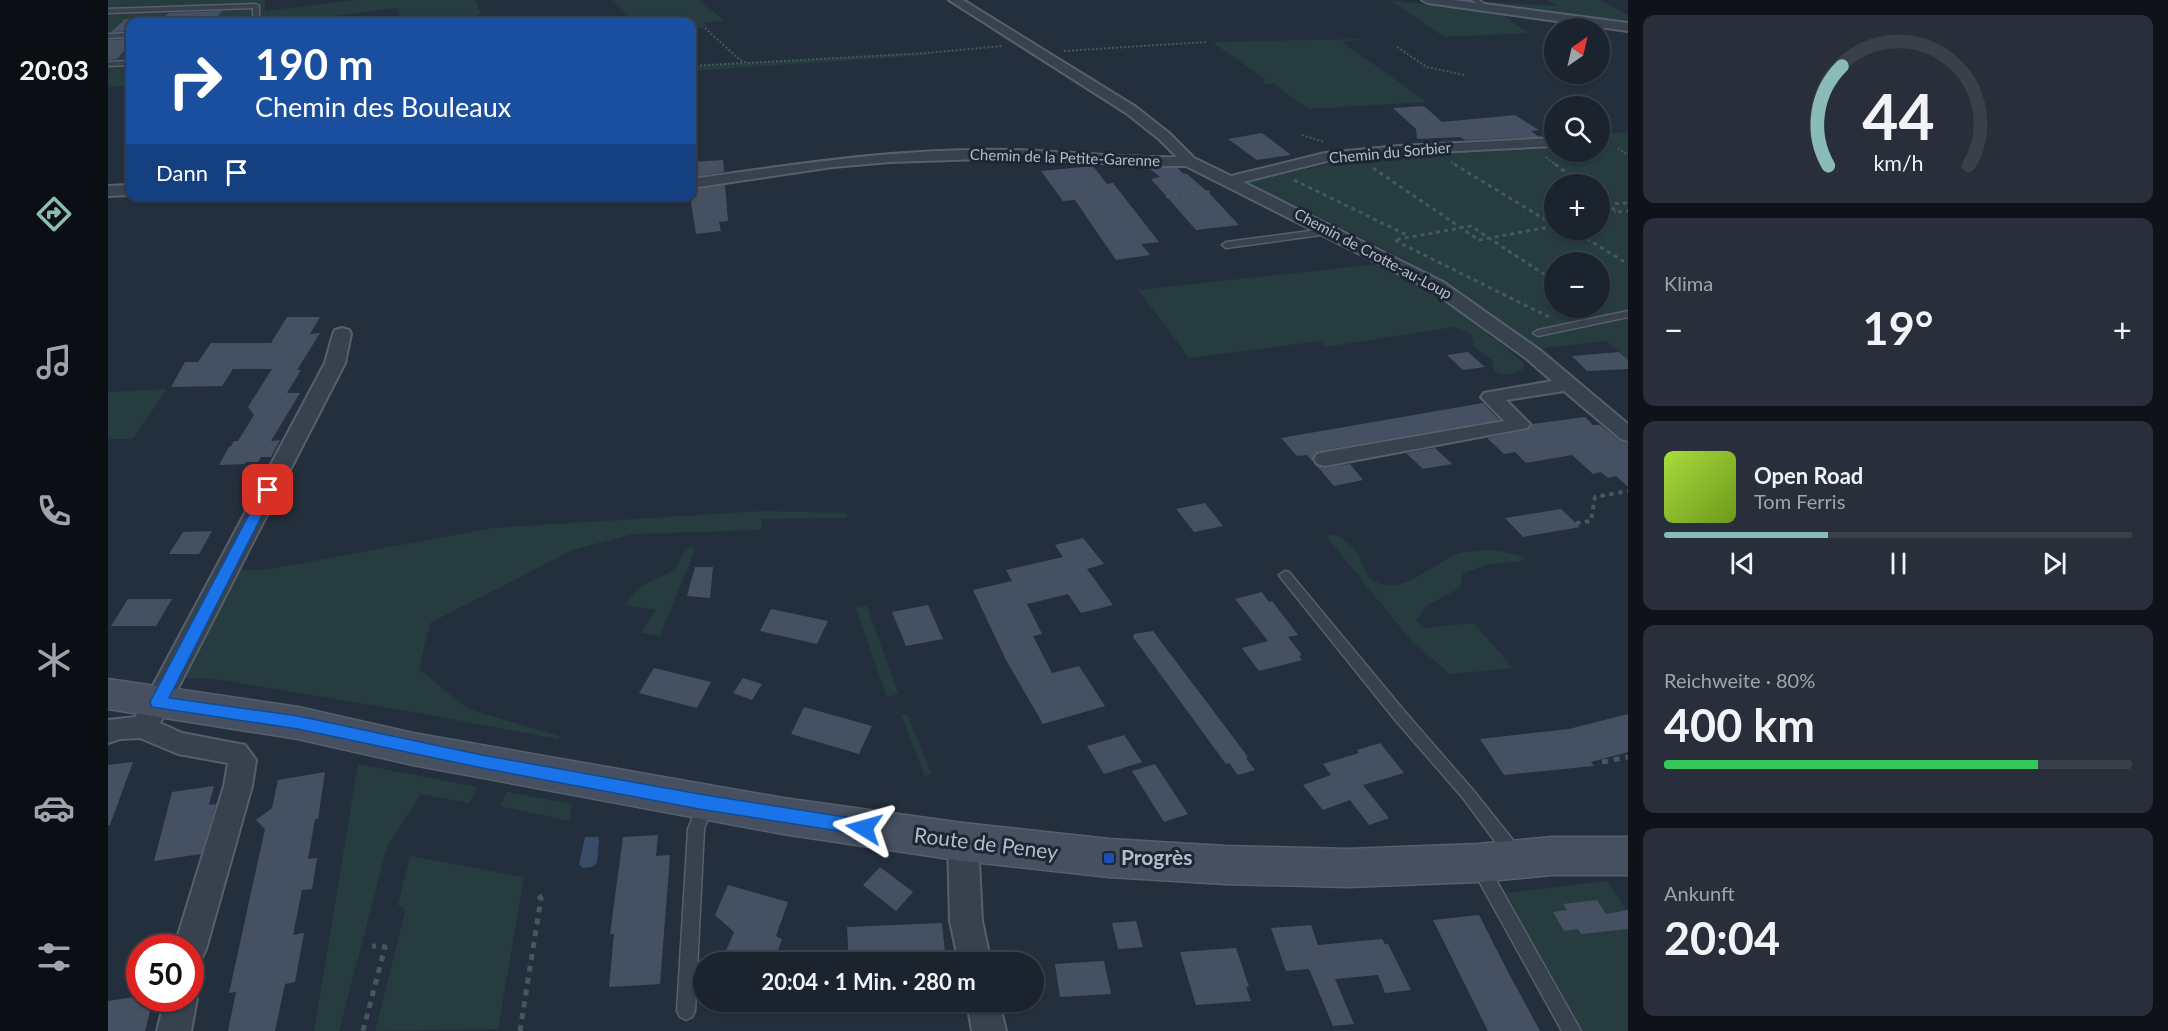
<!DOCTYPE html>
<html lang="de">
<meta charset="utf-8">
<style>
:root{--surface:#1b232e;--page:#282f3a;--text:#f1f3f6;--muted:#a0a4aa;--line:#39404a;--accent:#8bbbb9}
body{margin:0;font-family:Lato,sans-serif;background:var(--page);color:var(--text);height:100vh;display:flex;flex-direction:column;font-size:22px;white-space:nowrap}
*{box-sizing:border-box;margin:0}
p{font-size:20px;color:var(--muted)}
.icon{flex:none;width:33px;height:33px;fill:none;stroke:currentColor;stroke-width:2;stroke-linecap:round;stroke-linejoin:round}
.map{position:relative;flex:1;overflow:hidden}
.drawer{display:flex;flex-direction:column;gap:15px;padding:15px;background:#0f1319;width:540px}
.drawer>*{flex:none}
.guide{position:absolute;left:18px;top:18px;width:570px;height:183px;border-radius:12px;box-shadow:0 2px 4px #0004,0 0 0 2px var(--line);background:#1a4fa0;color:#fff;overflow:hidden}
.needle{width:39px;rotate:34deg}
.fabs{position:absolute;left:1436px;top:18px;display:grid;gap:12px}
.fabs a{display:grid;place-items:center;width:66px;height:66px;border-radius:50%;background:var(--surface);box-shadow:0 2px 4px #0004,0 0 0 2px var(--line);font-size:30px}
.speed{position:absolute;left:18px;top:934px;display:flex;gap:12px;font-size:30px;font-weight:700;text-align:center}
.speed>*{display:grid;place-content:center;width:78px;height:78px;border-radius:50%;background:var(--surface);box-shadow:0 2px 4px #0004,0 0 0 2px var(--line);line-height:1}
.speed .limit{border:9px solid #d22;background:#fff;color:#111}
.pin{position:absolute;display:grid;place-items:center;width:51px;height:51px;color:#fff;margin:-26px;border-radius:12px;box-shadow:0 3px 9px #0006}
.me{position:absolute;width:66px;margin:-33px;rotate:278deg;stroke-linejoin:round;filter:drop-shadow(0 0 4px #0008)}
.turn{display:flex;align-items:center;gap:21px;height:126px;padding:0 30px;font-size:27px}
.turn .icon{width:78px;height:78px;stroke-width:2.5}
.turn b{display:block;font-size:42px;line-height:51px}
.then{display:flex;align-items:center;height:57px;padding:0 30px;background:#0003;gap:12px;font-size:22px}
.big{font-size:45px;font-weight:700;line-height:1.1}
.drawer .widget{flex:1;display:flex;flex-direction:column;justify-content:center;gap:9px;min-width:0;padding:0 21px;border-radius:12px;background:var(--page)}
.drawer .dial{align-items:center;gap:0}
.dial svg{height:156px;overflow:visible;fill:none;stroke:var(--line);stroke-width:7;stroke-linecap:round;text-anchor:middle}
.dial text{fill:var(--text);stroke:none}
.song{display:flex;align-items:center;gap:18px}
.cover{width:72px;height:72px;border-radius:9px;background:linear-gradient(135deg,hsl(80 70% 55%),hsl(80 70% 35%))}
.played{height:6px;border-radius:3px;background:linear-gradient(90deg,var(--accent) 35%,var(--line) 35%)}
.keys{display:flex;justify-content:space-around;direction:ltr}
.heat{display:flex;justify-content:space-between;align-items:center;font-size:33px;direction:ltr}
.charge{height:9px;border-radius:4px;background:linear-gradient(90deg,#34c759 80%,var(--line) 0)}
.trip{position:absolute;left:585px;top:952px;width:351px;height:60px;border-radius:30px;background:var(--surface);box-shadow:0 2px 4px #0004,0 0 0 2px var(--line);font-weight:700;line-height:60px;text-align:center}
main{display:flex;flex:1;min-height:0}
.tabs{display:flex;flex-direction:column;width:108px;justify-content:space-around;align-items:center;background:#0b0e12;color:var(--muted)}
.tabs .icon{width:42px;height:42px}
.tabs .on{color:var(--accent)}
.tabs b{font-size:27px;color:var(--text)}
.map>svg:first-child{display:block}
.green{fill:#263c3f;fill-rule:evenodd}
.water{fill:#394c67}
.building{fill:#455162}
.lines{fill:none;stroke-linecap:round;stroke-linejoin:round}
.lane-casing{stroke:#565f6c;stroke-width:3}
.street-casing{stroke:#565f6c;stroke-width:4}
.secondary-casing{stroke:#565f6c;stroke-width:3}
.path-far3{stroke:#44595c;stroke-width:2;stroke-dasharray:2 2;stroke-linecap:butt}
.path-far2{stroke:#44595c;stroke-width:3;stroke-dasharray:4 4;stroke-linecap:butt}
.path-far1{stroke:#44595c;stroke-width:4;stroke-dasharray:4.5 4.5;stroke-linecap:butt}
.path{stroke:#44595c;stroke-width:5;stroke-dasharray:6 6;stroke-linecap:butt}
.lane{fill:#38414e;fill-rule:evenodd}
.street{fill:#38414e;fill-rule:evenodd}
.secondary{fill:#465061;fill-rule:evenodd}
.route{fill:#1a73e8;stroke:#114b97;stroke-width:1.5}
.transit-dot{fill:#1a4fb4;stroke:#1d2633;stroke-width:2}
.labels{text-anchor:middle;stroke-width:6;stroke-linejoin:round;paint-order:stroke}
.far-street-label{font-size:15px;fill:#b4bcc9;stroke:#1d2633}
.near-street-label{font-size:21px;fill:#b4bcc9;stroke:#1d2633}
.near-poi-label{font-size:21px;font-weight:bold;fill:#b4bcc9;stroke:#1d2633;text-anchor:start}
</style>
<main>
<nav class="tabs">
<b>20:03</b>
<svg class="icon on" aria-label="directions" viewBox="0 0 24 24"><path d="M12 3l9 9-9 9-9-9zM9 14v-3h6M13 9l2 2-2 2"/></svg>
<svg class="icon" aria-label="music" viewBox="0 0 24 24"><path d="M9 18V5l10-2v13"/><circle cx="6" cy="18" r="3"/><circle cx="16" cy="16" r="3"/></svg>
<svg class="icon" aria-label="phone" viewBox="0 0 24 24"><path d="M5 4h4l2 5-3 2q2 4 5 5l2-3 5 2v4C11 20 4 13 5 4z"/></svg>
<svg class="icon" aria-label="climate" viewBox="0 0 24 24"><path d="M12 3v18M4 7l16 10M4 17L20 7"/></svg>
<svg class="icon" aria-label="car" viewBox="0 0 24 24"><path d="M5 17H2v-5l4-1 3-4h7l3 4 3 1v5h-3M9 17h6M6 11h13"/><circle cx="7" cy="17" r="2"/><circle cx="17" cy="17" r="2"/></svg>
<svg class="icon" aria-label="filters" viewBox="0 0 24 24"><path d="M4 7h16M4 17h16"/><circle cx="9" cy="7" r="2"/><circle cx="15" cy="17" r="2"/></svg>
</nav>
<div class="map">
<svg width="1520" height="1031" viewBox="0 0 1520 1031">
<rect width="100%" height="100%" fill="#242f3e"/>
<path class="green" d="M0,0H157V11L246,0H367L373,13L366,18L368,22H294L290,8L174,22H22V86L0,87Z
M505,0H591L616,20L596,23L600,27L584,29V22H527Z
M1282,0L1393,14L1421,33L1336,37Z
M1439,0H1492L1520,15V23L1388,6L1381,2L1450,6Z
M1255,39L1234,42L1319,102L1200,109L1165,83L1156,84L1157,79L1104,42Z
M818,53L820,55L584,71V66Z
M1520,132V366L1512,352L1498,341L1429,349L1339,284L1294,258L1137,181C1184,173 1228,161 1275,156L1273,153L1358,150L1360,153L1446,148V152H1491V134ZM1446,184H1491V230H1446ZM1446,262H1491V308H1446Z
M1280,263L1330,292L1381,331L1380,336L1388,339L1415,363L1416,368C1405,374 1398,377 1387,372L1384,360L1367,348L1363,334L1346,327L1217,347L1212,341L1081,358L1030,290Z
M59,389L25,439H0V392Z
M654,511L739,513V518L654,519L653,530L526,534L467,549L322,623L311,669L360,709L451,736L450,739L294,710L107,679L76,678L128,570H156L385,528Z
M1227,534C1236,540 1246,546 1251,556C1257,567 1256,576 1268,582C1297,596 1327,560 1353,553C1372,548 1399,550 1417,558L1410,562L1382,564L1355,573L1352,588L1318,606L1308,621L1316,628L1366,623L1405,668L1342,674L1305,643L1218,536Z
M583,547L587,550L552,636L533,633L548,610L518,605C532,579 549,583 569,567L577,550Z
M759,606L790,694L779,697L748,608Z
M799,714L823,773L817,776L793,715Z
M250,764L369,787L361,803L313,794L279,847L231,1031H206Z
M399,792L464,804L461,821L392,806Z
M302,856L416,877L390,1029L267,1031L297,912L295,906H290Z
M1499,881L1520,913V1031H1474L1398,893Z"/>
<path class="water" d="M477,837H490L491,840L489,863L484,867L475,868L471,864Z"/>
<path class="building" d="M114,11L106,22H52L61,13Z
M47,17L43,22H22V31L3,32L17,19Z
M22,39V44L9,59L0,60V40Z
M1316,106L1334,122L1407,115L1431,130L1423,131L1431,137L1357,140L1352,137L1309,139L1308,129L1285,108Z
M1154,133L1183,155L1149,160L1120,139Z
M615,160L616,172L584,177V162Z
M985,166L999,184L1005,183L1051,242L1033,244L1042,255L1008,260L967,200L955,201L933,171Z
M1041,168H1070L1074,173L1079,174L1102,194L1131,225L1088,230L1043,179L1052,177Z
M617,185L620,221L611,222L613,231L588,234L582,196H584V190Z
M179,317H212L202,334L212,333L189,370H193L179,393H192L163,441L172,440L163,457H153L150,462H138L137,464L111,465L121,447L123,446L126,441H130L146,415L140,407L164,369H125L114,386L63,387L77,362H90L103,343H163Z
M1360,352L1377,367L1355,370L1339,355Z
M1511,352L1520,360V369L1479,371L1464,356Z
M1375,403L1391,420L1216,450L1207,453L1204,461L1199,455L1189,456L1173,438Z
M1477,417L1485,425H1492L1512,441L1520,443V487L1508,476L1500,478L1493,472L1485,474L1464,455L1418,463L1407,452L1396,454L1379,438L1419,430L1424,424Z
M1327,448L1344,464L1315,469L1298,453Z
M1242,464L1255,480L1226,486L1209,466L1217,468Z
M1097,503L1115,526L1086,532L1068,509Z
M1453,509L1472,527L1415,537L1397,518Z
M104,531L91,554H61L75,532Z
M975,538L996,564L979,569L1005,605L973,613L960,594L919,604L934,634L925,636L944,673L971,666L997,706L935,724L898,660L865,590L904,581L898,570L955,557L947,545Z
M587,567H605L602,598L579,596Z
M1154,592L1161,602L1164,601L1190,635L1180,637L1194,655L1191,656L1194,660L1151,671L1134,648L1160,641L1127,599Z
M20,599H64L48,626H3Z
M820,605L835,639L798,646L784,612Z
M663,609L720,621L709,644L652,631Z
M1045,631L1140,757L1138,758L1147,770L1130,775L1121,763L1118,764L1025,637L1026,634Z
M546,668L603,682L589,708L531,693Z
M635,678L654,684L644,700L625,693Z
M696,707L764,726L751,754L683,734Z
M1520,714V752L1483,762L1486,766L1396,775L1372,739L1461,729Z
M1016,735L1034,762L996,774L979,746Z
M1272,743L1296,773L1255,785L1281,818L1261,825L1242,800L1215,810L1195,785L1223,775L1215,764L1251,753L1249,750Z
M25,762L2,825H0V765Z
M1047,764L1080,814L1056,822L1024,771Z
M217,772L210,819H207L200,859L209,858L204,889L194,890L185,935L196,933L187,982L177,984L167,1031H120L128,992L121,993L157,829L148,820L164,808L170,780Z
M106,786L101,805L108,804L93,854L46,861L64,792Z
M550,835L548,856L562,855L552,984L501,987L506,934H502L515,837Z
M772,867L805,892L788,911L755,885Z
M620,885L680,902L668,936L674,939L665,963L618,951L626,932L607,915Z
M1489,900L1498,914L1520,910V929L1473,934L1470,929L1456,931L1445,912L1459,910L1455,904Z
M1371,915L1399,970L1432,1031H1380L1325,920Z
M1028,921L1035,947L1010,949L1004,923Z
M834,923L838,963H741L739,927Z
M1203,925L1210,945L1274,939L1277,944H1280L1303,990L1277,993L1270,975L1227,979L1246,1024L1225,1026L1201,969L1178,971L1163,928Z
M1128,948L1141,987H1138L1143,1001L1088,1005L1072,952Z
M996,961L1003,994L952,997L947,964Z
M32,996V999H45L37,1031H0V1001Z"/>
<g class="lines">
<defs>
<path id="lane" d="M1364,0H1371L1383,8L1378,9Z
M148,4L151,6V22H145V8L0,13V9Z
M22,33V37L0,38V34Z
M22,61V65L0,66V62Z
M1224,228L1228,231L1227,233L1118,248L1114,245L1118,242Z
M1520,311V317L1430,336L1425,333L1430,330Z
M1177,571L1181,572L1298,713L1365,790L1412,849L1414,854L1412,859L1406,861L1400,859L1355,798L1288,721L1173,578L1171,575Z
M597,798L602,799L605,804L596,829L587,1011L584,1017L578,1020L572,1017L569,1011L580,829L592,799Z
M1372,860L1378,862L1473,1031H1454L1366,872L1364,867L1366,862Z"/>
<path id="street" d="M841,0H855L1028,107L1061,133L1086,158L1123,176L1217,153L1291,146L1446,138V146L1291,154L1219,161L1135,182L1335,282L1433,351L1520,424V441L1513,439L1456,391L1398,400L1422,424L1419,428L1217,466L1209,464L1206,459L1209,454L1217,452L1396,421L1373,397L1376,393L1444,381L1419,359L1323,290L1078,166H1049L904,158L782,162L725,167L584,188V179C690,164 797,147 905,150C960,151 1014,159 1069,157L1051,139L1018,113Z
M1314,0H1346L1520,23V31L1320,3Z
M22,185V195L0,196V186Z
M234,328L241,330L243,334L237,363L52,723L74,733L137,745L148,760L144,786L98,949L93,959L82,964V948H66L116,786L120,763L70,754L32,738L12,739L0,743V720L27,717L40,695L217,363L225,334L227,330Z
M855,829L865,833L870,842L874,921L883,963H851L842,921L840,842L845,833Z
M82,987L89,999L83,1031H49L57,999H82Z
M859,1002H891L898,1031H864Z"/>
<path id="secondary" d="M0,679L190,707L305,733L675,798L855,823L1001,839L1117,846L1240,849L1370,844L1444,837H1520V875H1444L1370,882L1240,887L1117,884L1001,877L855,861L675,834L305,765L190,739L0,709Z"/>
</defs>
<use href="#lane" class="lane-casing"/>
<use href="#street" class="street-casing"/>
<use href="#secondary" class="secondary-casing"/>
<path class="path-far3" d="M597,28L632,60L639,63L818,53L895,46
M1289,47L1319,67L1356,75
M956,51L1099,42
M584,66L635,63
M1194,135L1216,142
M1510,148L1520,155
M1438,157L1449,166
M1343,162L1349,166"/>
<path class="path-far2" d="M1346,164L1446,225
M1447,164L1473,184
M1265,168L1371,240L1446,226
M1186,180L1301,236
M1058,197L1085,192H1105
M1491,198L1509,212L1520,211
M1499,204L1520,203
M1491,213L1508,212
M1435,217L1446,216
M1465,230L1520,264
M1441,317L1286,240L1363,226L1446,281"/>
<path class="path-far1" d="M1468,523L1483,521L1487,497L1520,491"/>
<path class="path" d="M1494,762L1520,757
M255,1031L277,947L264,946
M412,1031L433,898L427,892"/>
<use href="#lane" class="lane"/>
<use href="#street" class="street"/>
<use href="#secondary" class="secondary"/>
</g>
<path class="route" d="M160,486L167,490L61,698L190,716L374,755L597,795L756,820L762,823L765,828L762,833L756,835L597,810L374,768L190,729L44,707L42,702L154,490Z"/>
<rect class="transit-dot" x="995" y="852" width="12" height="12" rx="3"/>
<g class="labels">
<g class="far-street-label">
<text transform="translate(1282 153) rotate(-5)" y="5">Chemin du Sorbier</text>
<text transform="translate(957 158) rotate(2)" y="5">Chemin de la Petite-Garenne</text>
<text transform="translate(1265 254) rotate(28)" y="5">Chemin de Crotte-au-Loup</text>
</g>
<g class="near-street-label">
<text transform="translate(878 844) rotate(7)" y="7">Route de Peney</text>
</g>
<g class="near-poi-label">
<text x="1013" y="865">Progrès</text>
</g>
</g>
</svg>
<div class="fabs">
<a><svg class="needle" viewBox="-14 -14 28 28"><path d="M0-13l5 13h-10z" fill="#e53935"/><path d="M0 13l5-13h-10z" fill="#a0a4aa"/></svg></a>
<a><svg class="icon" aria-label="search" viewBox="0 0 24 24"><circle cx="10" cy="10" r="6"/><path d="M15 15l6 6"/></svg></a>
<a>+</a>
<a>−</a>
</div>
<div class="speed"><div class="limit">50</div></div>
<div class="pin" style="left:160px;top:490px;background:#d93025"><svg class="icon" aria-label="arrive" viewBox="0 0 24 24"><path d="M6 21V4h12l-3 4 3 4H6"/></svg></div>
<svg class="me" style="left:756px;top:828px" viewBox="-20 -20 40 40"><path d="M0-17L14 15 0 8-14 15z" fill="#1a73e8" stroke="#fff" stroke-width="4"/></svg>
<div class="trip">20:04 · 1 Min. · 280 m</div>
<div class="guide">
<div class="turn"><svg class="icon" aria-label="right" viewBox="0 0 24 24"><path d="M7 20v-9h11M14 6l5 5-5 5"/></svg><div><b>190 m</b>Chemin des Bouleaux</div></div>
<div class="then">Dann<svg class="icon" aria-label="arrive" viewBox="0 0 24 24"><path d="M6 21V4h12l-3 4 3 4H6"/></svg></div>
</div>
</div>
<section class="drawer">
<div class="widget dial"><svg viewBox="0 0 100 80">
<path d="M14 69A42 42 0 1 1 86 69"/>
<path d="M14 69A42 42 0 0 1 21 18" stroke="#8bbbb9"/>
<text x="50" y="56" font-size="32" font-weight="700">44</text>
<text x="50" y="72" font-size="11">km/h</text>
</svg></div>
<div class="widget"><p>Klima</p>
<div class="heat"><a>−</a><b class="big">19°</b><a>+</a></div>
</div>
<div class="widget">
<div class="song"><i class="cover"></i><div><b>Open Road</b><p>Tom Ferris</p></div></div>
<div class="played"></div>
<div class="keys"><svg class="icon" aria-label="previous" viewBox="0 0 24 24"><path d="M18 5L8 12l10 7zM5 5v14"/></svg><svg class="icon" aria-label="pause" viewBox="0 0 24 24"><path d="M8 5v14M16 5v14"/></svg><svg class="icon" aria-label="next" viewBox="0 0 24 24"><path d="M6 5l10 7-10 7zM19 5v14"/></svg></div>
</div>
<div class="widget"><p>Reichweite · 80%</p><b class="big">400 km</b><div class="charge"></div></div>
<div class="widget"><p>Ankunft</p><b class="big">20:04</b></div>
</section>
</main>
